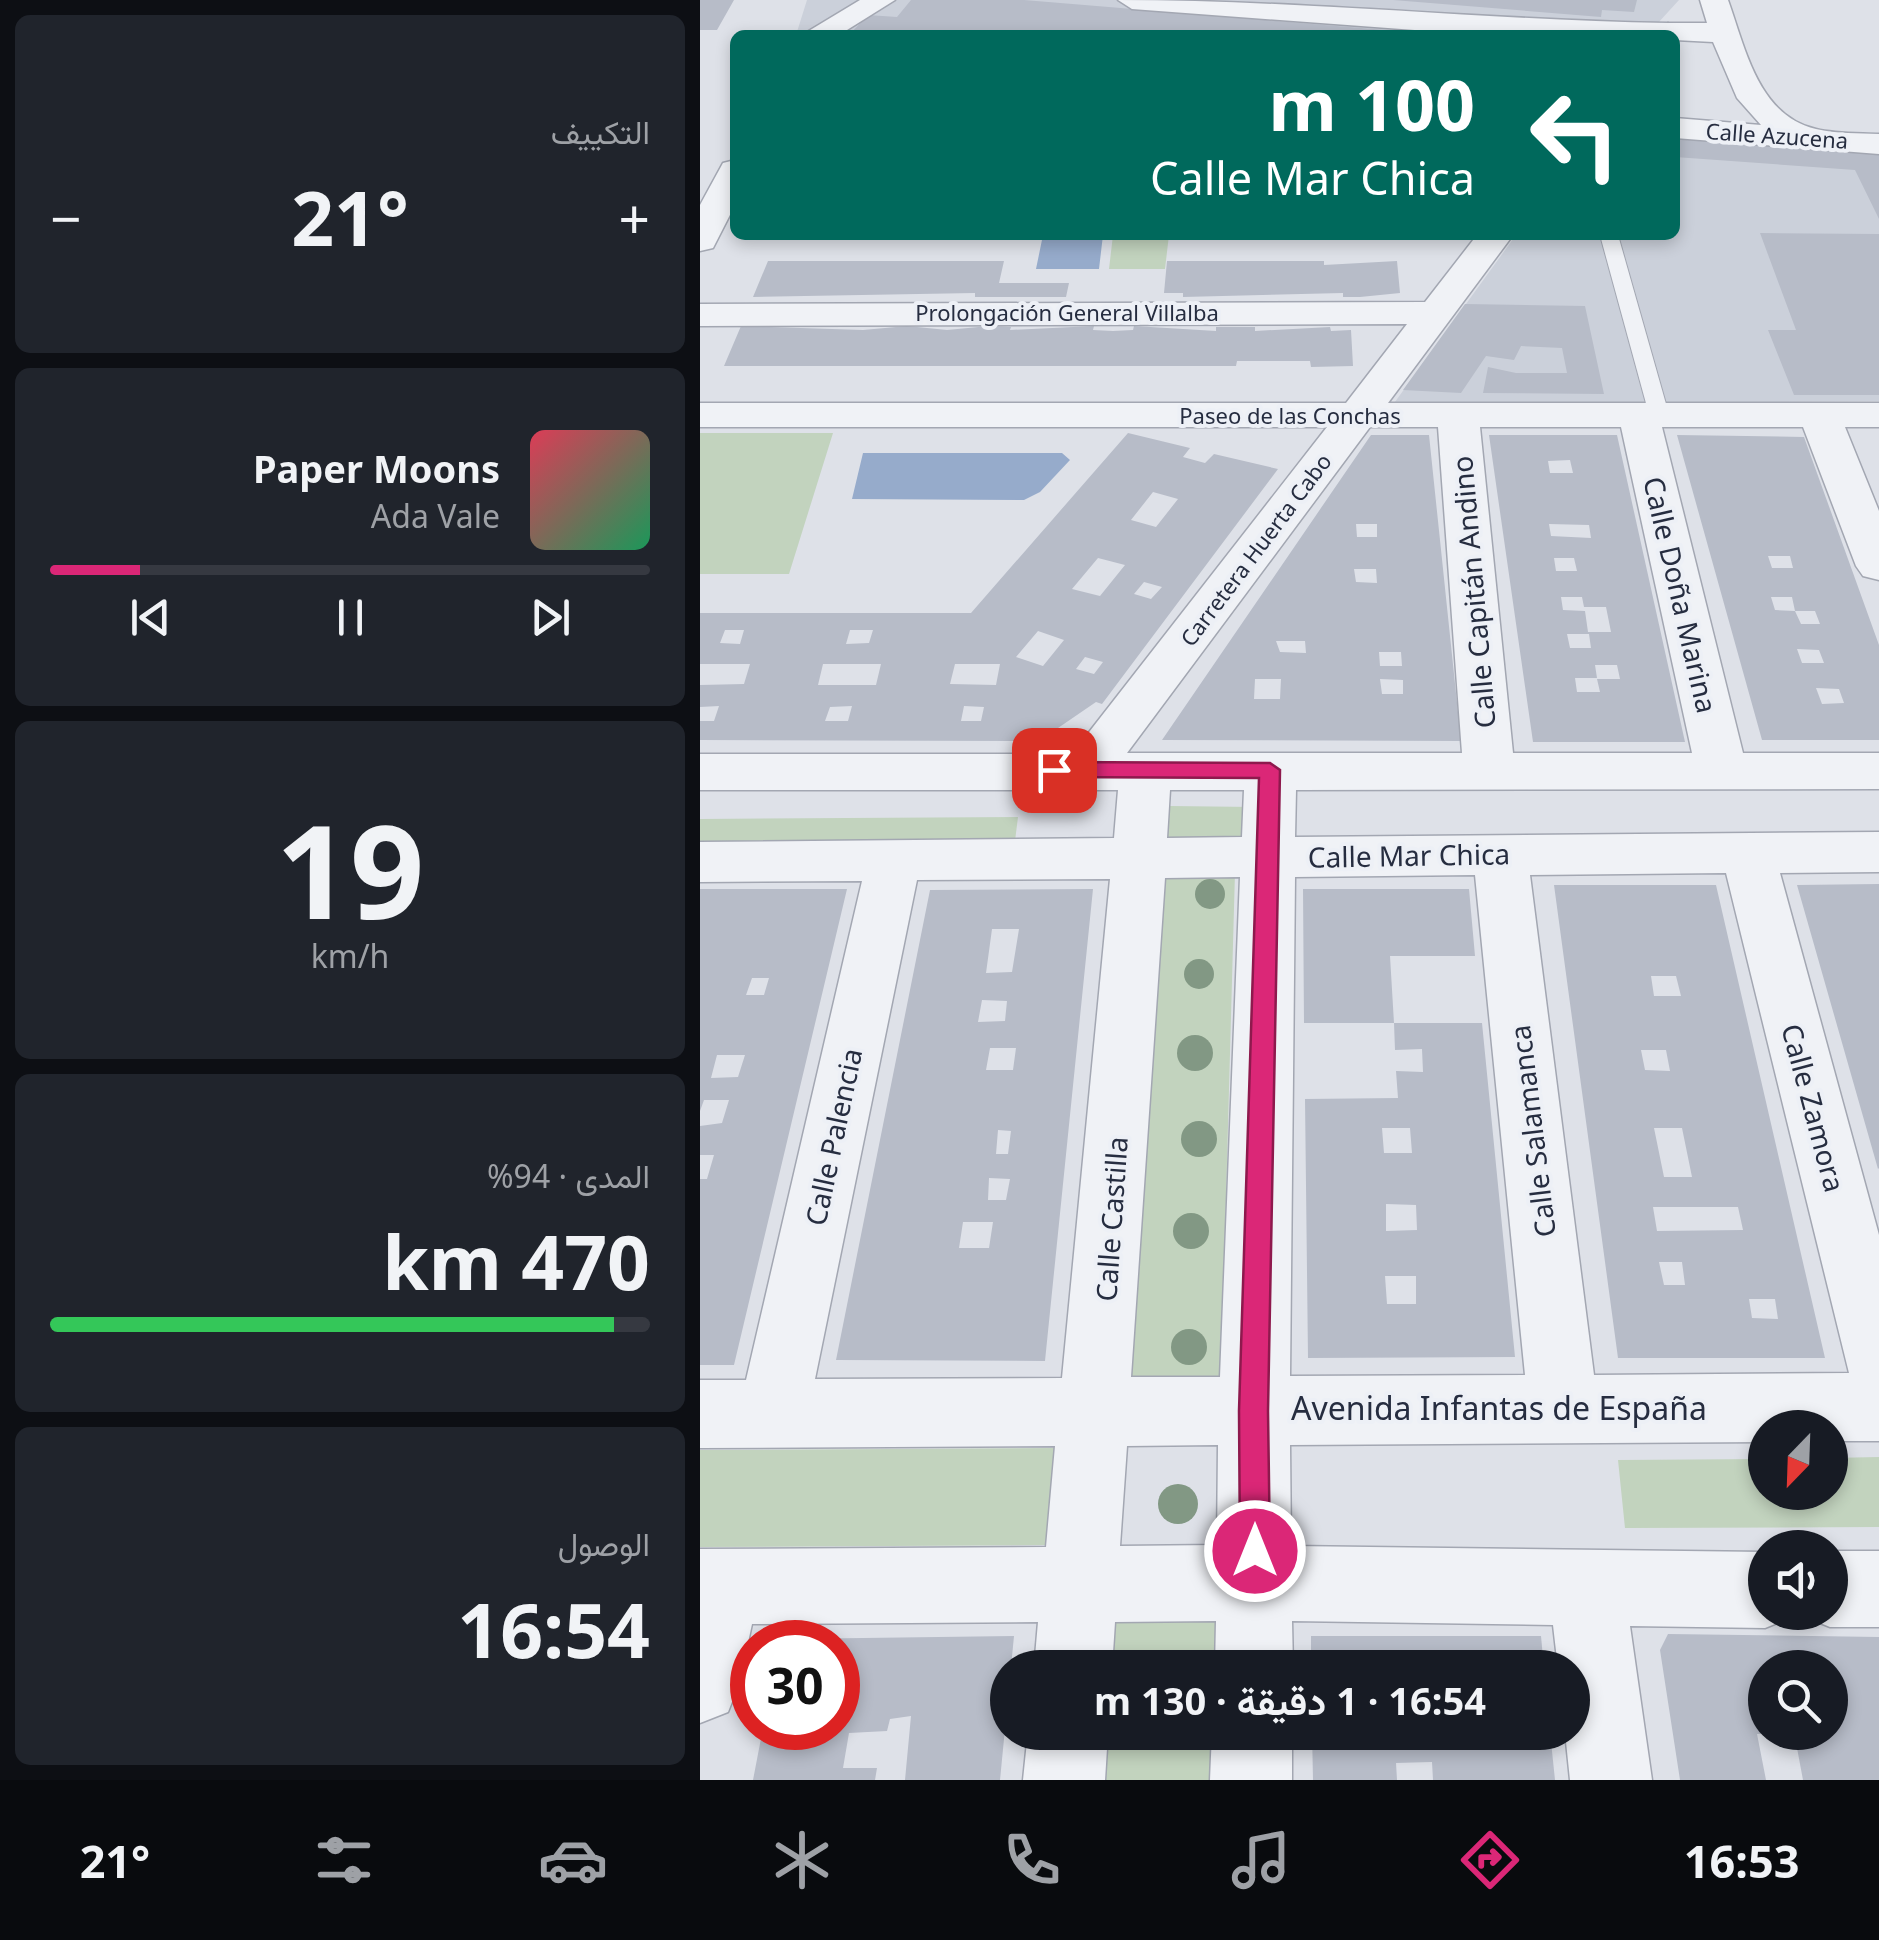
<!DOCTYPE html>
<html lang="ar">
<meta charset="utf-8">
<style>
:root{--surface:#171b24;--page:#20242c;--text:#f1f3f6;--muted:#9ea1a6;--line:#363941;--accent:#db2777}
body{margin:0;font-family:"Noto Sans",Vazirmatn,sans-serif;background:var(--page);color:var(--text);direction:rtl;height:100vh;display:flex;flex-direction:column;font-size:38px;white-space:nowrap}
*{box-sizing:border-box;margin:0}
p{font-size:32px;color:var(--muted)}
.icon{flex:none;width:55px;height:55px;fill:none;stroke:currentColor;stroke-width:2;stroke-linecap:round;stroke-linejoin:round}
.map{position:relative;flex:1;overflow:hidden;direction:ltr}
.sheet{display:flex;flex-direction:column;gap:15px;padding:15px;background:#0d0f14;width:700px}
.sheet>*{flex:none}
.top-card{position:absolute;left:30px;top:30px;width:950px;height:210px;border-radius:15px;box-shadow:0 5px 15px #0003;direction:rtl;background:#00695c;color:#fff;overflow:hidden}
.needle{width:65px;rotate:203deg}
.buttons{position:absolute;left:1048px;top:1410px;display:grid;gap:20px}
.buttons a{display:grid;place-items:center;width:100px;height:100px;border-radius:50%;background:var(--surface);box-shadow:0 5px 15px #0003;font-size:50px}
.speed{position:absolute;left:30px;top:1620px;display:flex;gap:20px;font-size:50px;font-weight:700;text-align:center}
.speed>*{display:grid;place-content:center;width:130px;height:130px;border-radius:50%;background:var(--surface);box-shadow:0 5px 15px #0003;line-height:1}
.speed .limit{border:15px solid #d22;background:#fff;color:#111}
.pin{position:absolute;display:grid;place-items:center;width:85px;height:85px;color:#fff;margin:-42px;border-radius:20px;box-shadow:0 5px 15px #0006}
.me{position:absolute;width:110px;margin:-55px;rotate:0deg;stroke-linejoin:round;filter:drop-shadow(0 0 8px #0008)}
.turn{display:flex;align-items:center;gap:35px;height:210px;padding:0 40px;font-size:45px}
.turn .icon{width:130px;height:130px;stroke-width:2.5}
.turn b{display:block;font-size:70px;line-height:85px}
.big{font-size:75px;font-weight:700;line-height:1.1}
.sheet .card{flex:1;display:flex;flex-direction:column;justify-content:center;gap:15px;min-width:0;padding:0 35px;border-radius:15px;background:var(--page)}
.sheet .dial{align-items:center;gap:0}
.dial b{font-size:130px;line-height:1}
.song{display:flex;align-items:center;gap:30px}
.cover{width:120px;height:120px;border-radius:15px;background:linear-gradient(135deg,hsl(350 70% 55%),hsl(150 70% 35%))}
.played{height:10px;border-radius:5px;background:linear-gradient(90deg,var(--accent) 15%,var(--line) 15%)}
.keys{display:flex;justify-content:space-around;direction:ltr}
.heat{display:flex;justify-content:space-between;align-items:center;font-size:55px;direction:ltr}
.charge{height:15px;border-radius:8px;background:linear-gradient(90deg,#34c759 94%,var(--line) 0)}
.trip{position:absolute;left:290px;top:1650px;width:600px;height:100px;border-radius:50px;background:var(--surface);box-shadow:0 5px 15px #0003;font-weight:700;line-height:100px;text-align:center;direction:rtl}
.dock{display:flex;height:160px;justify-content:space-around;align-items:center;background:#090b0e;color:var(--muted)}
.dock .icon{width:70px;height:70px}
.dock .selected{color:var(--accent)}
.dock b{font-size:45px;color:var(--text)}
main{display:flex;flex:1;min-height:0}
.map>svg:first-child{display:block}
.built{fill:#cbd0da}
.green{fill:#c2d3be}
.water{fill:#96abcb}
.building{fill:#b7bcc8;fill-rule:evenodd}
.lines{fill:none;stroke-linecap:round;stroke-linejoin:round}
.service-casing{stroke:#a3a7b2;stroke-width:2}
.minor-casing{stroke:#a3a7b2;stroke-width:3}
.tertiary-casing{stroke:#a3a7b2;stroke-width:3}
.service{fill:#f0f2f6;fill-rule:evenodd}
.minor{fill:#f0f2f6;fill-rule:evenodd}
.tertiary{fill:#f0f2f6;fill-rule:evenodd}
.tree{fill:#829884}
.route{fill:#db2777;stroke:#8e194d;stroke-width:2.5}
.labels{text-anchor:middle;stroke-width:8;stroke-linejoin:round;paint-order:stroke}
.far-street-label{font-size:22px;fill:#262d40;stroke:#edf0f6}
.street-label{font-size:28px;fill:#262d40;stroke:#edf0f6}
.near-street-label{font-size:32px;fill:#262d40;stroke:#edf0f6}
</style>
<main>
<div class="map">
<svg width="1179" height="1780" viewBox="0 0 1179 1780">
<rect width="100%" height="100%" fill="#dee1e8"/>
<path class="built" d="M107,0H979L947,35H96Z
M975,134L1179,146V401L692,406L816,235H975Z"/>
<path class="green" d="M413,235H469L465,269H409Z
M0,433H133L89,574H0Z
M470,806L555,807L554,850L466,849Z
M318,817L314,849L0,851V819Z
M535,872L521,1379L430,1381L462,873Z
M356,1448L350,1545L0,1547V1450Z
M1179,1457V1527L925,1528L918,1460L1065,1459V1492H1130V1458Z
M517,1618L516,1667L412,1668L415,1619Z
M408,1733H515L514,1780H405Z"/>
<path class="water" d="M343,235H403L399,269H336Z
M163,453H362L370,460L340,492L324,500L152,499Z"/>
<path class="building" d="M0,0H34L17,30H0Z
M211,0H324L746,35H149L168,15L197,17Z
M693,0H937L934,12L902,10L901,17Z
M975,138L1179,153V219L1155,170L975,157Z
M1060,233L1179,234V395H1094L1068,330H1096Z
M68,261H304L299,283H369L366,297H275V293L53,297Z
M467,261H624V265L697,261L700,293L660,297H643V293L483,297V293H464Z
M765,304L885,306L904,394L783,393L788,367L816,373H867L862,348L821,346L814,360L786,356L761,393L703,390Z
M41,326L163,330L207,326L247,330L289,326L311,327L310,330L394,326L393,330L413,331L433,330L434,326L516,331V327H555V331L630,327L631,331L651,330L653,366L611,367L610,361H537L536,366H24Z
M428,433L490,448L483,457L505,463L514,454L578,469L402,704L396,702L358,728L316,736L315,741L0,740V721H14L19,706L0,707V685L44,684L50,664H0V613H271ZM453,492L478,499L456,527L431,520ZM398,558L425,565L400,596L372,589ZM444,582L462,587L451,599L434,594ZM25,630H44L40,644L20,643ZM150,630H173L169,643L146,644ZM338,631L364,640L343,666L316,657ZM385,657L403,662L394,674L376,669ZM123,664H181L176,685H118ZM255,664H300L296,685L250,684ZM152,706L148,721H125L130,707ZM264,706L284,707L281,721H261Z
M671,435H729L761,741L462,740ZM656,524H677V537H657ZM654,569H676L677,583L656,582ZM576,641H605L606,653L580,652ZM679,652H701L702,666H680ZM555,679H581L580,699H554ZM680,679L703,680V694H682Z
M789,435H917L985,742H833ZM870,460L873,473H850L848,461ZM849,524L889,525L891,538L851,536ZM854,558H874L877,571H856ZM861,597H882L884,607H906L911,632H888L885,611L863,610ZM867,634H889L891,648H870ZM895,665H917L920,679H897L900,692H877L875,678H897Z
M977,435L1104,437L1179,645V740H1062ZM1068,556H1090L1093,568H1072ZM1071,597H1092L1095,611H1115L1120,624H1101L1095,611L1075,610ZM1097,649L1119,650L1124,663H1102ZM1116,688L1139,689L1144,703L1122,704Z
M1179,884V1168L1178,1169L1097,885Z
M854,885H1016L1125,1358H918ZM951,976H976L981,996H954ZM941,1050H966L970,1071L945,1070ZM954,1128H982L992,1177H964ZM953,1207H1038L1043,1230L957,1231ZM959,1262H982L985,1285H964ZM1049,1299H1075L1078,1319L1052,1318Z
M0,889H147L34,1365H0V1179H7L14,1155H0V1126L22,1123L29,1100H4L0,1111ZM52,978H69L64,995H46ZM17,1055H45L38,1077L11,1078Z
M393,889L345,1361L136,1360L230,890ZM292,929H319L312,972L286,973ZM282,1000L307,1001L305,1021L278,1022ZM290,1048H316L313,1070H286ZM298,1130L311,1131L308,1154H296ZM289,1178L310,1179L306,1200H288ZM263,1222H293L289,1248H259Z
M603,889H769L775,956H690L694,1023H604Z
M694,1023H782L815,1357L608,1358L605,1099L698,1098L696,1071L723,1072L722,1049L695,1050ZM682,1128H710L712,1153H684ZM686,1204L716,1205L717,1230L686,1231ZM685,1276H716V1304H687Z
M968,1634L1179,1637V1780H1103L1094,1732H1130V1668H1065V1734H1057L1066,1780H980L960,1650Z
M314,1636L300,1780H205L211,1716L190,1719L187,1731L149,1733L143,1768H177L175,1780H53L63,1728H138V1642L87,1639Z
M611,1636H841L844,1668H611Z
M612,1732H850L855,1780H733L732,1762L696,1763L697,1780H613Z"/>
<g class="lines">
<defs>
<path id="service" d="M900,235H918L970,418L967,422H953L950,418Z"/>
<path id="minor" d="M418,0C602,0 784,20 968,23L983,32L975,39V35H782L432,9Z
M777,235H813L688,403H1179V427H1145L1179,511V580L1163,576L1156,566L1103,427H962L1043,753H1179V789L596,790L595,837L1179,832V872L1080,873L1179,1235V1441H1130V1428H1065V1442L590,1445L591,1546L1065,1552V1612H1094L1092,1617L1065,1628L930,1626L952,1780H870L865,1732H872V1668H858L853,1625L592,1621L593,1668H515L516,1621L415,1622L412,1668H334L338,1622L52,1624L39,1684L28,1712L0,1723V1549L346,1547L355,1446L0,1448V1380H46L162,881L0,882V842L414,838L418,790H0V754H372L627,427H0V403H646L707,324L0,326V304L725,302ZM670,427H738L762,753H427ZM780,427H921L992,753H813ZM470,790H544L542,837L467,838ZM1026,873L1149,1373L894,1375L830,875ZM775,875L825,1375L590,1376L595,877ZM540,877L520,1377H431L465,878ZM410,879L362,1378L115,1379L217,880ZM518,1445L517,1545L420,1546L427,1446Z
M1130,1551H1179V1627H1130L1103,1616L1102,1612H1130Z
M328,1732H408L405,1780H323Z
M512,1732H592V1780H510Z"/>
<path id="tertiary" d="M160,0H195L139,35H102Z
M1000,0H1028C1045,47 1058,116 1116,129C1136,134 1159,133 1179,134V154L975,138V118L1061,125L1037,98L1013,42L975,40V35L953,32L968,23H1007Z
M35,160V205L13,248L0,251V205L23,163Z"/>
</defs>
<use href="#service" class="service-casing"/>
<use href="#minor" class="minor-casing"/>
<use href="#tertiary" class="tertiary-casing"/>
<use href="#service" class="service"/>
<use href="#minor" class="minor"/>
<use href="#tertiary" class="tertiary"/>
</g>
<g class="tree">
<circle cx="510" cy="894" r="15"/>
<circle cx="499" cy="974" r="15"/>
<circle cx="495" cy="1053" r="18"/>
<circle cx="499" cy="1139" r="18"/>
<circle cx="491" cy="1231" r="18"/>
<circle cx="489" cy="1347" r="18"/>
<circle cx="478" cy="1504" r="20"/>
</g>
<path class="route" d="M354,762L570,763L580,770L568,1411L570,1551L566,1562L555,1566L544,1562L540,1551L539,1411L559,778L354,777L343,770Z"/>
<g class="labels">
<g class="far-street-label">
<text transform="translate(1077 136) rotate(4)" y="8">Calle Azucena</text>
<text x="367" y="321">Prolongación General Villalba</text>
<text x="590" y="424">Paseo de las Conchas</text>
<text transform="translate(556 550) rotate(-53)" y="8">Carretera Huerta Cabo</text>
</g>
<g class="street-label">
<text transform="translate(774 592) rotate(-95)" y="10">Calle Capitán Andino</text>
<text transform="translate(980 595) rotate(77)" y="10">Calle Doña Marina</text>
<text transform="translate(709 856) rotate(-1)" y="10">Calle Mar Chica</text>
<text transform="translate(1113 1108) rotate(75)" y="10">Calle Zamora</text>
<text transform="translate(833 1131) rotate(-97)" y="10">Calle Salamanca</text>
<text transform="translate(134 1137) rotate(-78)" y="10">Calle Palencia</text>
<text transform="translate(412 1219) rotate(-86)" y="10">Calle Castilla</text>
</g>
<g class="near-street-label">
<text x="799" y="1420">Avenida Infantas de España</text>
</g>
</g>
</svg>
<div class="buttons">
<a><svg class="needle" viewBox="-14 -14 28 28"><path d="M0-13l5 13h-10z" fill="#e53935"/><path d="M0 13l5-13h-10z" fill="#9ea1a6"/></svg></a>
<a><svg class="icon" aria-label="sound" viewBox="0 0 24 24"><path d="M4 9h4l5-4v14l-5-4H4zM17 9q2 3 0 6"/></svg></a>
<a><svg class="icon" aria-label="search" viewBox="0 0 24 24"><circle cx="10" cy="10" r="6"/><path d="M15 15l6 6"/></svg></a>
</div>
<div class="speed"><div class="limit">30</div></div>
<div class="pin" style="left:354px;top:770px;background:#d93025"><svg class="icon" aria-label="arrive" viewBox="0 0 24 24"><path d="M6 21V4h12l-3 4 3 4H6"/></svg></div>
<svg class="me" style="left:555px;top:1551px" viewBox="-20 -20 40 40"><circle r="17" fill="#db2777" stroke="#fff" stroke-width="3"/><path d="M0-11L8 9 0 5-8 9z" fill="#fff"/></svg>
<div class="trip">16:54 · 1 دقيقة · 130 m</div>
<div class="top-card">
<div class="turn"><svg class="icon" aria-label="left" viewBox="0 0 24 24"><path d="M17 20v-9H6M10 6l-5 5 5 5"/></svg><div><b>100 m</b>Calle Mar Chica</div></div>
</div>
</div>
<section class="sheet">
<div class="card"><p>التكييف</p>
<div class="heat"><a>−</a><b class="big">21°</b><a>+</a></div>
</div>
<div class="card">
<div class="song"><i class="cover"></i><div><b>Paper Moons</b><p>Ada Vale</p></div></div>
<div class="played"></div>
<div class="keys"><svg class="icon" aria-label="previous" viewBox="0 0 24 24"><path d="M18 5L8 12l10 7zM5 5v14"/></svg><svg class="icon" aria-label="pause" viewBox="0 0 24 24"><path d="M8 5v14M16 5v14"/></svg><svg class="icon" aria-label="next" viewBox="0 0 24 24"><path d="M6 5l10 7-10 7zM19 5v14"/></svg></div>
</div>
<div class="card dial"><b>19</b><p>km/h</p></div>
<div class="card"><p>المدى · 94%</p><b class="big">470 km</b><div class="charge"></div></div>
<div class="card"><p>الوصول</p><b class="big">16:54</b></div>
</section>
</main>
<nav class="dock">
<b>16:53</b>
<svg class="icon selected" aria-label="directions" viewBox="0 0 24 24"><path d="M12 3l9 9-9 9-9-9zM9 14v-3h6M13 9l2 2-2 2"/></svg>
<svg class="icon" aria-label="music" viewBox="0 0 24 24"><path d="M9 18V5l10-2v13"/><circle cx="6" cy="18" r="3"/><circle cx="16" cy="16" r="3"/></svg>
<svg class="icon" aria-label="phone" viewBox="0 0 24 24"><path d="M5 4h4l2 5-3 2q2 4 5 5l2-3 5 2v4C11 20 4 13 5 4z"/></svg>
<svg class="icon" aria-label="climate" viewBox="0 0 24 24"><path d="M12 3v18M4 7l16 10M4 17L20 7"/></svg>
<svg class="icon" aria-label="car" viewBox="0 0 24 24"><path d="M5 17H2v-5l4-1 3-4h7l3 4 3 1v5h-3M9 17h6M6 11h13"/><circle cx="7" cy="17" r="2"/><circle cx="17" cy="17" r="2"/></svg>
<svg class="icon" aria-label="filters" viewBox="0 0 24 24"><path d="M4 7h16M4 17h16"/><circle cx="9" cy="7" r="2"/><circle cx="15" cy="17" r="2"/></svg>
<b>21°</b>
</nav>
